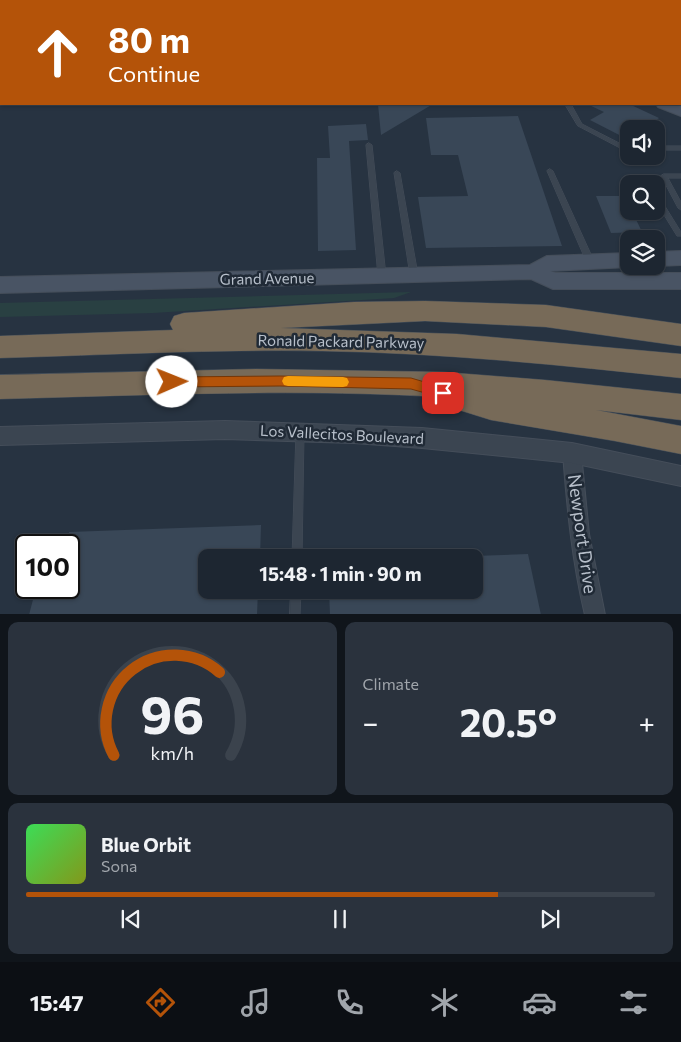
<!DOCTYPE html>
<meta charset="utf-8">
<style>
:root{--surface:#1d2631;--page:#2a323d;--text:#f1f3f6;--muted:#a0a5ab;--line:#3b434d;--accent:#b45309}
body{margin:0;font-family:Commissioner,sans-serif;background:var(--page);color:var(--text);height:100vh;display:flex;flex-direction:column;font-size:19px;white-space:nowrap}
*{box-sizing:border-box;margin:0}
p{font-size:16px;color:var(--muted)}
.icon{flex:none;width:28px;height:28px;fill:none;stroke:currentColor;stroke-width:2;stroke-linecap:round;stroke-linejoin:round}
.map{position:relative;height:614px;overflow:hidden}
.details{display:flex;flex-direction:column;gap:8px;padding:8px;background:#10151b;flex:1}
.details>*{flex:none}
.guide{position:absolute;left:0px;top:0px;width:681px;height:105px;box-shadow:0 1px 4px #0004,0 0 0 1px var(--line);background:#b45309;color:#fff;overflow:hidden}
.tools{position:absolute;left:620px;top:120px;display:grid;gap:10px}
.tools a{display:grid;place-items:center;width:45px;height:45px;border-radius:10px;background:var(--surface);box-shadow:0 1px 4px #0004,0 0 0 1px var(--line);font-size:25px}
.speed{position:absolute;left:15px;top:534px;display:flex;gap:10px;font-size:25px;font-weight:700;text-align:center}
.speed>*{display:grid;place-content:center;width:65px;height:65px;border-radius:50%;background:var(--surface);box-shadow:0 1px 4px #0004,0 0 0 1px var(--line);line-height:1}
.speed .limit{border:2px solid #111;border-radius:8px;background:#fff;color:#111}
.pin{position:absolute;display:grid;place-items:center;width:42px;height:42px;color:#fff;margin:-21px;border-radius:10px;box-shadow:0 2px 8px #0006}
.me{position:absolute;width:55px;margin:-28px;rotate:89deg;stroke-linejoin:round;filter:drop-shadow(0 0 4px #0008)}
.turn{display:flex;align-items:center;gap:18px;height:105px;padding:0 25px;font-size:22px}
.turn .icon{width:65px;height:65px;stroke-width:2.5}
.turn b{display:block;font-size:35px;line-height:42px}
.big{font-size:38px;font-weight:700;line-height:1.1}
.details .tile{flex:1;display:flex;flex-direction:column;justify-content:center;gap:8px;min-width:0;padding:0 18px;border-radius:10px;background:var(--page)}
.details .dial{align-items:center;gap:0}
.dial svg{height:130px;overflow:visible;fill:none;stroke:var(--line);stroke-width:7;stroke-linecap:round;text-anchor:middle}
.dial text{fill:var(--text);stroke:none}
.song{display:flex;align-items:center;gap:15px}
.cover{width:60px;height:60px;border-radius:8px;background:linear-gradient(135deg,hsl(130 70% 55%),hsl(70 70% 35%))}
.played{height:5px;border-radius:2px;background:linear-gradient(90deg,var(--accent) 75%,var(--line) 75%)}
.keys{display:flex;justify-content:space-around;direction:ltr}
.heat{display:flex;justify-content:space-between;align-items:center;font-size:28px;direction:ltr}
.details .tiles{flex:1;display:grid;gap:8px;grid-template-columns:1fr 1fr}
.tile:last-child{grid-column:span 2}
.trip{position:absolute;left:198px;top:549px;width:285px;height:50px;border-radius:10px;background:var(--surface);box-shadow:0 1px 4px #0004,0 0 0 1px var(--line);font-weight:700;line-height:50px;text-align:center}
.menu{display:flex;height:80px;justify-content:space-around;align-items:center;background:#0c0f14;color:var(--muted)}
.menu .icon{width:35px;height:35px}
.menu .on{color:var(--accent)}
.menu b{font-size:22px;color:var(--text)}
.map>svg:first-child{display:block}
.green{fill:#294042}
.building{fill:#394757}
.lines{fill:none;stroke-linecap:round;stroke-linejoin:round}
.service-casing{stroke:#454e5a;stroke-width:1}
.minor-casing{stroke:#454e5a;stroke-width:2}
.tertiary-casing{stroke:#454e5a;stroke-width:2}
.secondary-casing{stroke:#454e5a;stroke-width:2}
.motorway-casing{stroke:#46505b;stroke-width:1}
.service{fill:#3b4551;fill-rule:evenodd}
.minor{fill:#3b4551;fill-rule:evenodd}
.tertiary{fill:#3b4551;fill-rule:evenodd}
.secondary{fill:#495464;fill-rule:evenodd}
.motorway{fill:#776a58;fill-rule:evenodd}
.route{fill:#b45309;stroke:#753606}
.slow{fill:#f59e0b}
.labels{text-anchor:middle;stroke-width:5;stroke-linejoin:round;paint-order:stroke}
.street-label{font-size:15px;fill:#b8c0cb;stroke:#202a36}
.near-street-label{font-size:18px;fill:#b8c0cb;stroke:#202a36}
</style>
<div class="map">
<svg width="681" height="615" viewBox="0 0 681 615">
<rect width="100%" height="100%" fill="#273341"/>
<path class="green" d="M411,292L394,298L153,313L0,317V303Z"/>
<path class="building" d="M378,104H433L381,135Z
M587,104H629L659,118L645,129H629V140L590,120L604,112Z
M518,116L562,246L426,248L418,197L468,196L458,155H431L426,118Z
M366,124L368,140L349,141L356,250L318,251L317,158H330L328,126Z
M596,196H625L629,204V211H632L642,232L611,233Z
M261,525L260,558H206V590H258L257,615H29L36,588H69V532Z
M528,554L541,615H330L329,590H474V556Z"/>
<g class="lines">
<defs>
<path id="service" d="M467,0H474L473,1H467Z
M497,0H504V1H498Z
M658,0H665V1H659Z
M680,9H681V12H680Z
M680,83L681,84V88L680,87Z
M565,104H571L582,124L625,146H629V150L622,149L578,126Z
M369,143L372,145L386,276L382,279L378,276L366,145Z
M656,146H681V150H656Z
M550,169L553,171L594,261L593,263H587L586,261L547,171Z
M397,171L400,173L418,275L414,278L410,275L394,173Z
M664,174H681V178H668L681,202V210L678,208L661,176Z
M656,194L658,195L681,232V236H677L656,202Z
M300,428L303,429L304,432L302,558H292L296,432L297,429Z
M291,590H301L300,615H290Z"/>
<path id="minor" d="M572,445L578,447L581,453L589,534L605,615H585C572,561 567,507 563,453L566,447Z"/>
<path id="tertiary" d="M225,421L422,428L572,443L681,466V486L572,463L422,448L354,443L225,439L0,445V427Z"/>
<path id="secondary" d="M431,0H447L448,1H432Z
M656,104L681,105V116L658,107Z
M681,251V265L656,266V252Z
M629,253V266H632L629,267L550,271L556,273H681V289H553L531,279L0,293V277L530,265L547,256Z"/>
<path id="motorway" d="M425,301L546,305L681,324V346L546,327L425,321L281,328L457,334L681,354V378C562,365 442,353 322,351C215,349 107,355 0,358V336L173,330L170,324L174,316L184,313L354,302Z
M256,369L443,372L545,380L681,394V420L596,410L681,426V454L615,441L491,420L459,410L455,401L456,398C305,388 152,395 0,399V375Z"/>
</defs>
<use href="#service" class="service-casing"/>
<use href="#minor" class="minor-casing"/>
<use href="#tertiary" class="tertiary-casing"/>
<use href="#secondary" class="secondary-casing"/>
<use href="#motorway" class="motorway-casing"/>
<use href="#service" class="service"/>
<use href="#minor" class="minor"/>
<use href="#tertiary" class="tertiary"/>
<use href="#secondary" class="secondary"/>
<use href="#motorway" class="motorway"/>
</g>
<path class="route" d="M280,376L411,378L448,389L450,393L448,397L443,398L411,389L280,386L172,387L167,386L165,382L167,379L172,377Z"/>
<path class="slow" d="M288,376L343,377L347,378L349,382L347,386L343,387L288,386L284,385L282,381L284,377Z"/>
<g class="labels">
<g class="street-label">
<text transform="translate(267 279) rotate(-1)" y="5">Grand Avenue</text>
<text transform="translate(341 342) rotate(1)" y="5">Ronald Packard Parkway</text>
<text transform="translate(342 435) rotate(3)" y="5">Los Vallecitos Boulevard</text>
</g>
<g class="near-street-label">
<text transform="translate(582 534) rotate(82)" y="6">Newport Drive</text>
</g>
</g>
</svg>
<div class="tools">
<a><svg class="icon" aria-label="sound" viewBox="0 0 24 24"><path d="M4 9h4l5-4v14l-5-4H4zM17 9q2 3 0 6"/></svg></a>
<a><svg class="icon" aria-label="search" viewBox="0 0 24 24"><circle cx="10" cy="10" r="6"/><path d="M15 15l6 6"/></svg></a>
<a><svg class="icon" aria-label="layers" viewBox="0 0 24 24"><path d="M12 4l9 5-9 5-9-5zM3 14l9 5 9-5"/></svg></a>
</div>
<div class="speed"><div class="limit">100</div></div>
<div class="pin" style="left:443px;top:393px;background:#d93025"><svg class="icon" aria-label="arrive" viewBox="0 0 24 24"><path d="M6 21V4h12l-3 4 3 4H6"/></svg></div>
<svg class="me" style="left:172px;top:382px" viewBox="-20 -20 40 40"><circle r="19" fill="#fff"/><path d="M0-13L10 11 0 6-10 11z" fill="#b45309"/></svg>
<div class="trip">15:48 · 1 min · 90 m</div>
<div class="guide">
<div class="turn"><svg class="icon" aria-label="ahead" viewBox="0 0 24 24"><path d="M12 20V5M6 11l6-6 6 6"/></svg><div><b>80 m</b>Continue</div></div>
</div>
</div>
<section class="details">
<div class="tiles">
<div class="tile dial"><svg viewBox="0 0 100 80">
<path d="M14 69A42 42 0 1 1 86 69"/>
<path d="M14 69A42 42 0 0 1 79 18" stroke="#b45309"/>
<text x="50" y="56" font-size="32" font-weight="700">96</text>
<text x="50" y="72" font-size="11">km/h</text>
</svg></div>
<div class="tile"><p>Climate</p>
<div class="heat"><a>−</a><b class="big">20.5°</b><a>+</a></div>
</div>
<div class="tile">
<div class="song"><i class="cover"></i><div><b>Blue Orbit</b><p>Sona</p></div></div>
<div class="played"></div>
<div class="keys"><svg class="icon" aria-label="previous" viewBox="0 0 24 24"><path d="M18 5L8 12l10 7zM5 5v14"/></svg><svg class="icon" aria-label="pause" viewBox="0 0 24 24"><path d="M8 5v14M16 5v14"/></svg><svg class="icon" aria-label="next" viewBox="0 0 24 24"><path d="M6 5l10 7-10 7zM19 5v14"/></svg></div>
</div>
</div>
</section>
<nav class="menu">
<b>15:47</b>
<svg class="icon on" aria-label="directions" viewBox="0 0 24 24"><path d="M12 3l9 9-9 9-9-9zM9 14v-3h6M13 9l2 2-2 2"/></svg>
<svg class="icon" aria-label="music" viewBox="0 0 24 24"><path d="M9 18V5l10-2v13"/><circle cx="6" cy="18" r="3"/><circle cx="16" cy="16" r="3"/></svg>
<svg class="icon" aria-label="phone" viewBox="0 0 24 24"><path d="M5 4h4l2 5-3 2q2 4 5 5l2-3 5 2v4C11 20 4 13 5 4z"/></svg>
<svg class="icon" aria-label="climate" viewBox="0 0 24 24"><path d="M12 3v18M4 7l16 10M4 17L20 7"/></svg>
<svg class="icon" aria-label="car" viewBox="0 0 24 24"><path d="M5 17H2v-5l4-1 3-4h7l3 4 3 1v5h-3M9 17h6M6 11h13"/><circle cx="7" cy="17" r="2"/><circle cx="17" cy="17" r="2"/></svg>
<svg class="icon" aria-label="filters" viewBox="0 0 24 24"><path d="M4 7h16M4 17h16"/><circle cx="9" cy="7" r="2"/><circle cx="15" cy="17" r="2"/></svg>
</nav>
